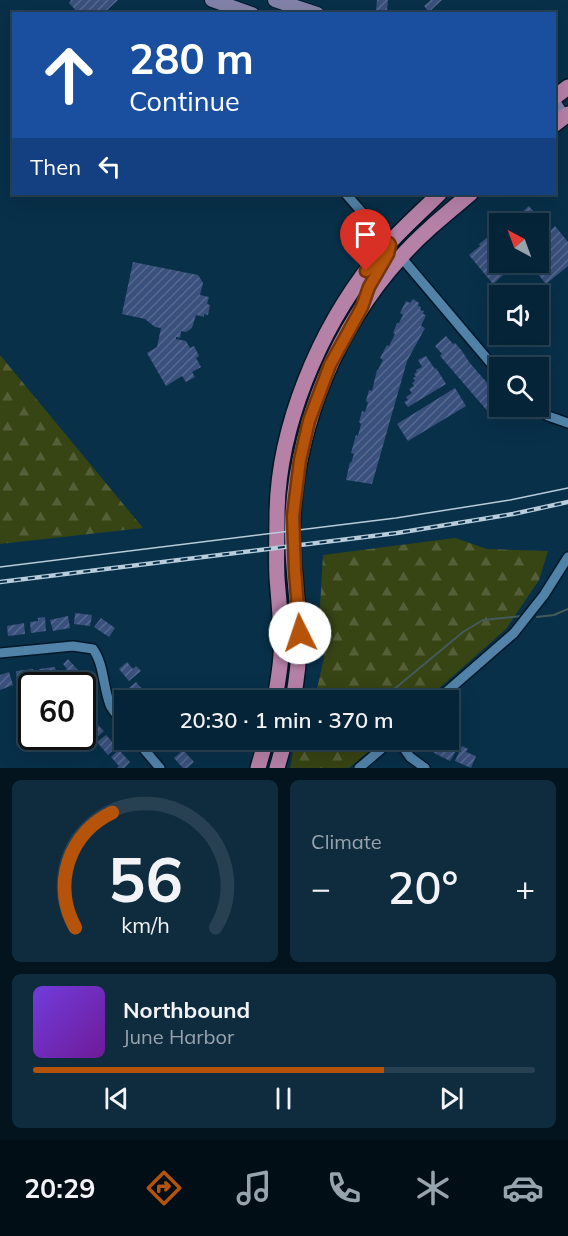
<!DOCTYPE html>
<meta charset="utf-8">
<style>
:root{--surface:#062437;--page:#0f2c3f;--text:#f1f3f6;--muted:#98a4ad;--line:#274152;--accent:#b45309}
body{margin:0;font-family:Mulish,sans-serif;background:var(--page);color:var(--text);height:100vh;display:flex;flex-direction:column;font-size:22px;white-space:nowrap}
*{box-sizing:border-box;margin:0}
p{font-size:20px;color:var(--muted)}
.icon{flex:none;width:33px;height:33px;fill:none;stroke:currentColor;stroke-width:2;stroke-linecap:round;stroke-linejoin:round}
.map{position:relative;height:768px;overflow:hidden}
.side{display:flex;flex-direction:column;gap:12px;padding:12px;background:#03141e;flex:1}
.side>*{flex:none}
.banner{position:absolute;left:12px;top:12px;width:544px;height:183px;border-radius:0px;box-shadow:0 6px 24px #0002,0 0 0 2px var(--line);background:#1a4fa0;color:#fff;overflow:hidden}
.needle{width:39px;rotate:319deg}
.tools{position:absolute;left:489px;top:213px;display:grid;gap:12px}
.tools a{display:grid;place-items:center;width:60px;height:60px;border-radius:0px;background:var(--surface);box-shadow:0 6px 24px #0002,0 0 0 2px var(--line);font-size:30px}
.speed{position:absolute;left:18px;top:672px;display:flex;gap:12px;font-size:30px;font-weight:700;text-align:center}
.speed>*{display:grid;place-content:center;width:78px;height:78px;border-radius:50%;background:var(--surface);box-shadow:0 6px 24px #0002,0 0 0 2px var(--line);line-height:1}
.speed .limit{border:3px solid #111;border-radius:9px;background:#fff;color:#111}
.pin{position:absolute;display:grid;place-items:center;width:51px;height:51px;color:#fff;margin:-62px -26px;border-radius:50% 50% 50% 0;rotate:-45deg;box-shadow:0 0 6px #0007}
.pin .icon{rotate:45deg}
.me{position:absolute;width:66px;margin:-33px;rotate:356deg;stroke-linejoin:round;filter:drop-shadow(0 0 4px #0008)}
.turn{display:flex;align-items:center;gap:21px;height:126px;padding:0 18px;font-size:27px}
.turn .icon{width:78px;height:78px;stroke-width:2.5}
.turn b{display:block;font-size:42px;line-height:51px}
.then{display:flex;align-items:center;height:57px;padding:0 18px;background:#0003;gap:12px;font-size:22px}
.big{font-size:45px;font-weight:600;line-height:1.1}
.side .card{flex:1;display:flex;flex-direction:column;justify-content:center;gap:9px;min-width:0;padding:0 21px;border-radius:9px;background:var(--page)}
.side .dial{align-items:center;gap:0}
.dial svg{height:156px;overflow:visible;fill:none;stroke:var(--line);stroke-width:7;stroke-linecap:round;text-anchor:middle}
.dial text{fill:var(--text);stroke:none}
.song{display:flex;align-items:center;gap:18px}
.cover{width:72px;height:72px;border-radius:9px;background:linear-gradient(135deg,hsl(260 70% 55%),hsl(280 70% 35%))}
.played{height:6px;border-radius:3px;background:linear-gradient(90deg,var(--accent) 70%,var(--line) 70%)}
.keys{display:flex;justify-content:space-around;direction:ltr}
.heat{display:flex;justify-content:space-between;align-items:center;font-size:33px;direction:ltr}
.side .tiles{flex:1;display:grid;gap:12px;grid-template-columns:1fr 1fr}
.card:last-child{grid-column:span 2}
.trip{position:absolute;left:114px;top:690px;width:345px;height:60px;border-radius:0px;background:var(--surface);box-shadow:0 6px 24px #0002,0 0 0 2px var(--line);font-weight:600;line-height:60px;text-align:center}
.dock{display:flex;height:96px;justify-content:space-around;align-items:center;background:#020e16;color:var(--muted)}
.dock .icon{width:42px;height:42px}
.dock .on{color:var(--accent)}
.dock b{font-size:27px;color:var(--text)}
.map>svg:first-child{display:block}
.forest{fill:url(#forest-firs)}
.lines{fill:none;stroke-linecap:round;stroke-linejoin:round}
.stream{stroke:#445a5b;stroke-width:2}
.building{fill:url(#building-hatch)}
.street-casing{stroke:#001728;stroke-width:12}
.secondary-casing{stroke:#001728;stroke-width:16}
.primary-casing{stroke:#001728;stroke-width:18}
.street{stroke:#5183a9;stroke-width:9}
.secondary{stroke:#8382a8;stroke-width:14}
.primary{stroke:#b681a7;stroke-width:15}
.tram{stroke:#b8ccdb;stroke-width:1.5}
.rail-casing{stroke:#b8ccdb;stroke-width:4.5}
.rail{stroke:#083049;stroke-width:2;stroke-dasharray:7;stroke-linecap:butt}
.route-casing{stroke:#753606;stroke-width:15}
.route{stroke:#b45309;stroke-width:10}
</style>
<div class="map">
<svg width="568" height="768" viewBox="0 0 568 768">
<defs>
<pattern id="forest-firs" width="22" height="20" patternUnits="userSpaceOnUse" patternTransform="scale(1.5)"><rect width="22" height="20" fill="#374414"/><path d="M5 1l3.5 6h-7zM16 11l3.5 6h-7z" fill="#545f37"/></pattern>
<pattern id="building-hatch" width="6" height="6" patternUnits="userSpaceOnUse" patternTransform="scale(1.5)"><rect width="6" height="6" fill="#3a517d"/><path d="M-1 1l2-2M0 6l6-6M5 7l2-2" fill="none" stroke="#566a90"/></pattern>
</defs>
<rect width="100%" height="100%" fill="#083049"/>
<path class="forest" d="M0,355L143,528L0,544Z
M455,538L487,549L548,551L539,580L506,629L426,700H308L316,693L325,653L320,607L323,555Z
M295,740H382L349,768H290Z"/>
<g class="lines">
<path class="stream" d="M537,617L554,615L568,609
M381,700L463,632L483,620L522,616
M296,750L322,740"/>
</g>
<path class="building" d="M70,0H118L103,14H79L69,3L71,1Z
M377,0H388L387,11L376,10Z
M431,0H442L429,12L424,6Z
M529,206L550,231L555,226L568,242V266L546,284L528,262H538V224H508Z
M500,231V262H518L493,284L469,255L480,246L479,244L493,233L495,235Z
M133,262L198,275L203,283L200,295L209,297L207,304L210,305L208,315L204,314V317L196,315L192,328L186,332L181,331L180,338L176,337V339L186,341L190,348L194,346L199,356L196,358L201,367L192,372L195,377L186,382L182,376L166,386L147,353L157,347L161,328L155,327L145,319L122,314Z
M413,299L419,303L418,306L421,307L420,310L424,311L423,314L426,315L421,326L425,328L407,361L372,484L346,480L350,462L351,463L354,454L351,453L356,435L358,436L361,424L359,422L362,411L365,412L368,403L366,401L369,390L372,391L377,370H378L383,360L380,358L387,345L389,346L395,334L393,333L397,323H399L403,315L400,313L406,301L410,303Z
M446,336L453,344L455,343L462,351L469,362L488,384L489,383L496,391L497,390L500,393V406L490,414L440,356L442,354L435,346Z
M426,356L435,369L436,368L446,384L408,407L404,402L408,400L406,397L412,393L409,389L414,386L412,383L415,381L413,378L416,377L414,374L417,372L416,370L422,367L418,360Z
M455,388L466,406L408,441L397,424Z
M75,613L92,615L90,626L74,624Z
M68,616L70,628L53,631L50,620Z
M45,617L46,631L31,633L30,622L38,621V618Z
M101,618L115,628L109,637L94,627Z
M24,623L25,634L8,636L7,626Z
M68,659L85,678L76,685L64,671L67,669L63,664Z
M127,662L133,669L136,666L141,671L129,681L119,669Z
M55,667L57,677L40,680L39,669Z
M33,669L34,680L17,682L16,671Z
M9,672L13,685L0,690V675Z
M136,682L146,694L138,700H129L123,693Z
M86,706L93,714L82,722V708Z
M92,719L104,731L95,739L91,734L88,737L82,731V727Z
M106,735L117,747L108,755L97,742Z
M162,740H179L182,744L173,752Z
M439,742L456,751L450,761L434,753Z
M462,746L468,749L466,752L476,756L471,768L455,761Z
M119,750L130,762L124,768H117L119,766L111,757Z
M183,750L194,762L187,768H183L174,758Z"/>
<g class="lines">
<defs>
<path id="street" d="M346,194L389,243
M401,257L500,374
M533,406L548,416L568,423
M0,653L73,646L93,649C104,664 103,687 110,705C113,712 120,718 124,724
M437,700L514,633L544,595L568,557
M136,740L160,768
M398,740L410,757L425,768
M359,768L392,740"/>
<path id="secondary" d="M212,0L252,14
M275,0L317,14
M555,105L563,117"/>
<path id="primary" d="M555,97L568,87
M555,124L568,114
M275,700C277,685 280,671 281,655C282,630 279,603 277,578C276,557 277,535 277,514C278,427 319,330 373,262C392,237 417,216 439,194
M293,700C297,678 300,655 299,632C298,594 290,553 293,514C299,421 337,328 400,258C421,234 446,214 470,194
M258,768L266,740
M277,768L285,740"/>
</defs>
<use href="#street" class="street-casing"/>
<use href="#secondary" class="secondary-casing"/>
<use href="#primary" class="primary-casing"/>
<use href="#street" class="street"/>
<use href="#secondary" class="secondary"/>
<use href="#primary" class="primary"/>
<path class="tram" d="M0,567L396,518L510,500L568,488"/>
<defs>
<path id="rail" d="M0,582L397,533L513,514L568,502"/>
</defs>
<use href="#rail" class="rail-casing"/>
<use href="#rail" class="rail"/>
</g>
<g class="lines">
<defs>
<path id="route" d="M300,633L295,571L293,516L300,460L309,421L330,365L362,307L369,287L388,254L390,245L389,243L366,271"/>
</defs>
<use href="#route" class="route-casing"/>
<use href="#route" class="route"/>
</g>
</svg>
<div class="tools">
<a><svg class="needle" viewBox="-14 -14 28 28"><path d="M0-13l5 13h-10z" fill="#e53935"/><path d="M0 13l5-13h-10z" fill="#98a4ad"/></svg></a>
<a><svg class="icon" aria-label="sound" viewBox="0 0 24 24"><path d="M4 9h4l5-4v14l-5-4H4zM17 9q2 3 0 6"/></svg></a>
<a><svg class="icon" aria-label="search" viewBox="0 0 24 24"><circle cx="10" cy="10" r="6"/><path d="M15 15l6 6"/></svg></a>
</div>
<div class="speed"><div class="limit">60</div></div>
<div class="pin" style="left:366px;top:271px;background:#d93025"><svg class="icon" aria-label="arrive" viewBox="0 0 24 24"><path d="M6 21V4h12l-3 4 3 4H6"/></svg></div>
<svg class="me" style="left:300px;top:633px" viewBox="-20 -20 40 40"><circle r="19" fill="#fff"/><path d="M0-13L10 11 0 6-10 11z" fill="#b45309"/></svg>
<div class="trip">20:30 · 1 min · 370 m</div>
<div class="banner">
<div class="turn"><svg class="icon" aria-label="ahead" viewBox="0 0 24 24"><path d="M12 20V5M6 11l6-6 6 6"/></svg><div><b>280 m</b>Continue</div></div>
<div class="then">Then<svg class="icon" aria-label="left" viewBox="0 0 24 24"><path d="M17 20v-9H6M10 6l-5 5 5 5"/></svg></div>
</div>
</div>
<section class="side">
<div class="tiles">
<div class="card dial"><svg viewBox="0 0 100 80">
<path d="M14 69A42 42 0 1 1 86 69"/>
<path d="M14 69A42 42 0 0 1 33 10" stroke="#b45309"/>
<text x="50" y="56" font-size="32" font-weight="700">56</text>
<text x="50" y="72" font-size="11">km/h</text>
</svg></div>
<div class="card"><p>Climate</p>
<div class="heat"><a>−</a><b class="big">20°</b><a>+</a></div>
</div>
<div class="card">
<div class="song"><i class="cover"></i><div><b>Northbound</b><p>June Harbor</p></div></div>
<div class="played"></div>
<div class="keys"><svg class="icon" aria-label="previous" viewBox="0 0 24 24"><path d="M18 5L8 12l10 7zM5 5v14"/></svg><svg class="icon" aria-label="pause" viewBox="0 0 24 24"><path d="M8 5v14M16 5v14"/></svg><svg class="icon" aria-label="next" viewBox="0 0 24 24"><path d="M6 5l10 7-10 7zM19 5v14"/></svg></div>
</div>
</div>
</section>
<nav class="dock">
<b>20:29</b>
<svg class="icon on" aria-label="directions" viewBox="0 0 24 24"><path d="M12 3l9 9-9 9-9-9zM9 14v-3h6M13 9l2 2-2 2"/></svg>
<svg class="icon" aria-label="music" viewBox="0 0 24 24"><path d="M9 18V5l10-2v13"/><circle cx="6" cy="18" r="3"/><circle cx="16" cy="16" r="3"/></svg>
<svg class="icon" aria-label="phone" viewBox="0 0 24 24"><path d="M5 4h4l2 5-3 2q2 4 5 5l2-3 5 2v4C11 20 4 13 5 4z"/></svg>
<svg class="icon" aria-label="climate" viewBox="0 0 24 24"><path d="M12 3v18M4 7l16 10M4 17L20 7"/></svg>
<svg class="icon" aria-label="car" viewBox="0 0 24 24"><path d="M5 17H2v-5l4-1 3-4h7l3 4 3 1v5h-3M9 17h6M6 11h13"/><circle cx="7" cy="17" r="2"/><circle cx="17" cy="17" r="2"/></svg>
</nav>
